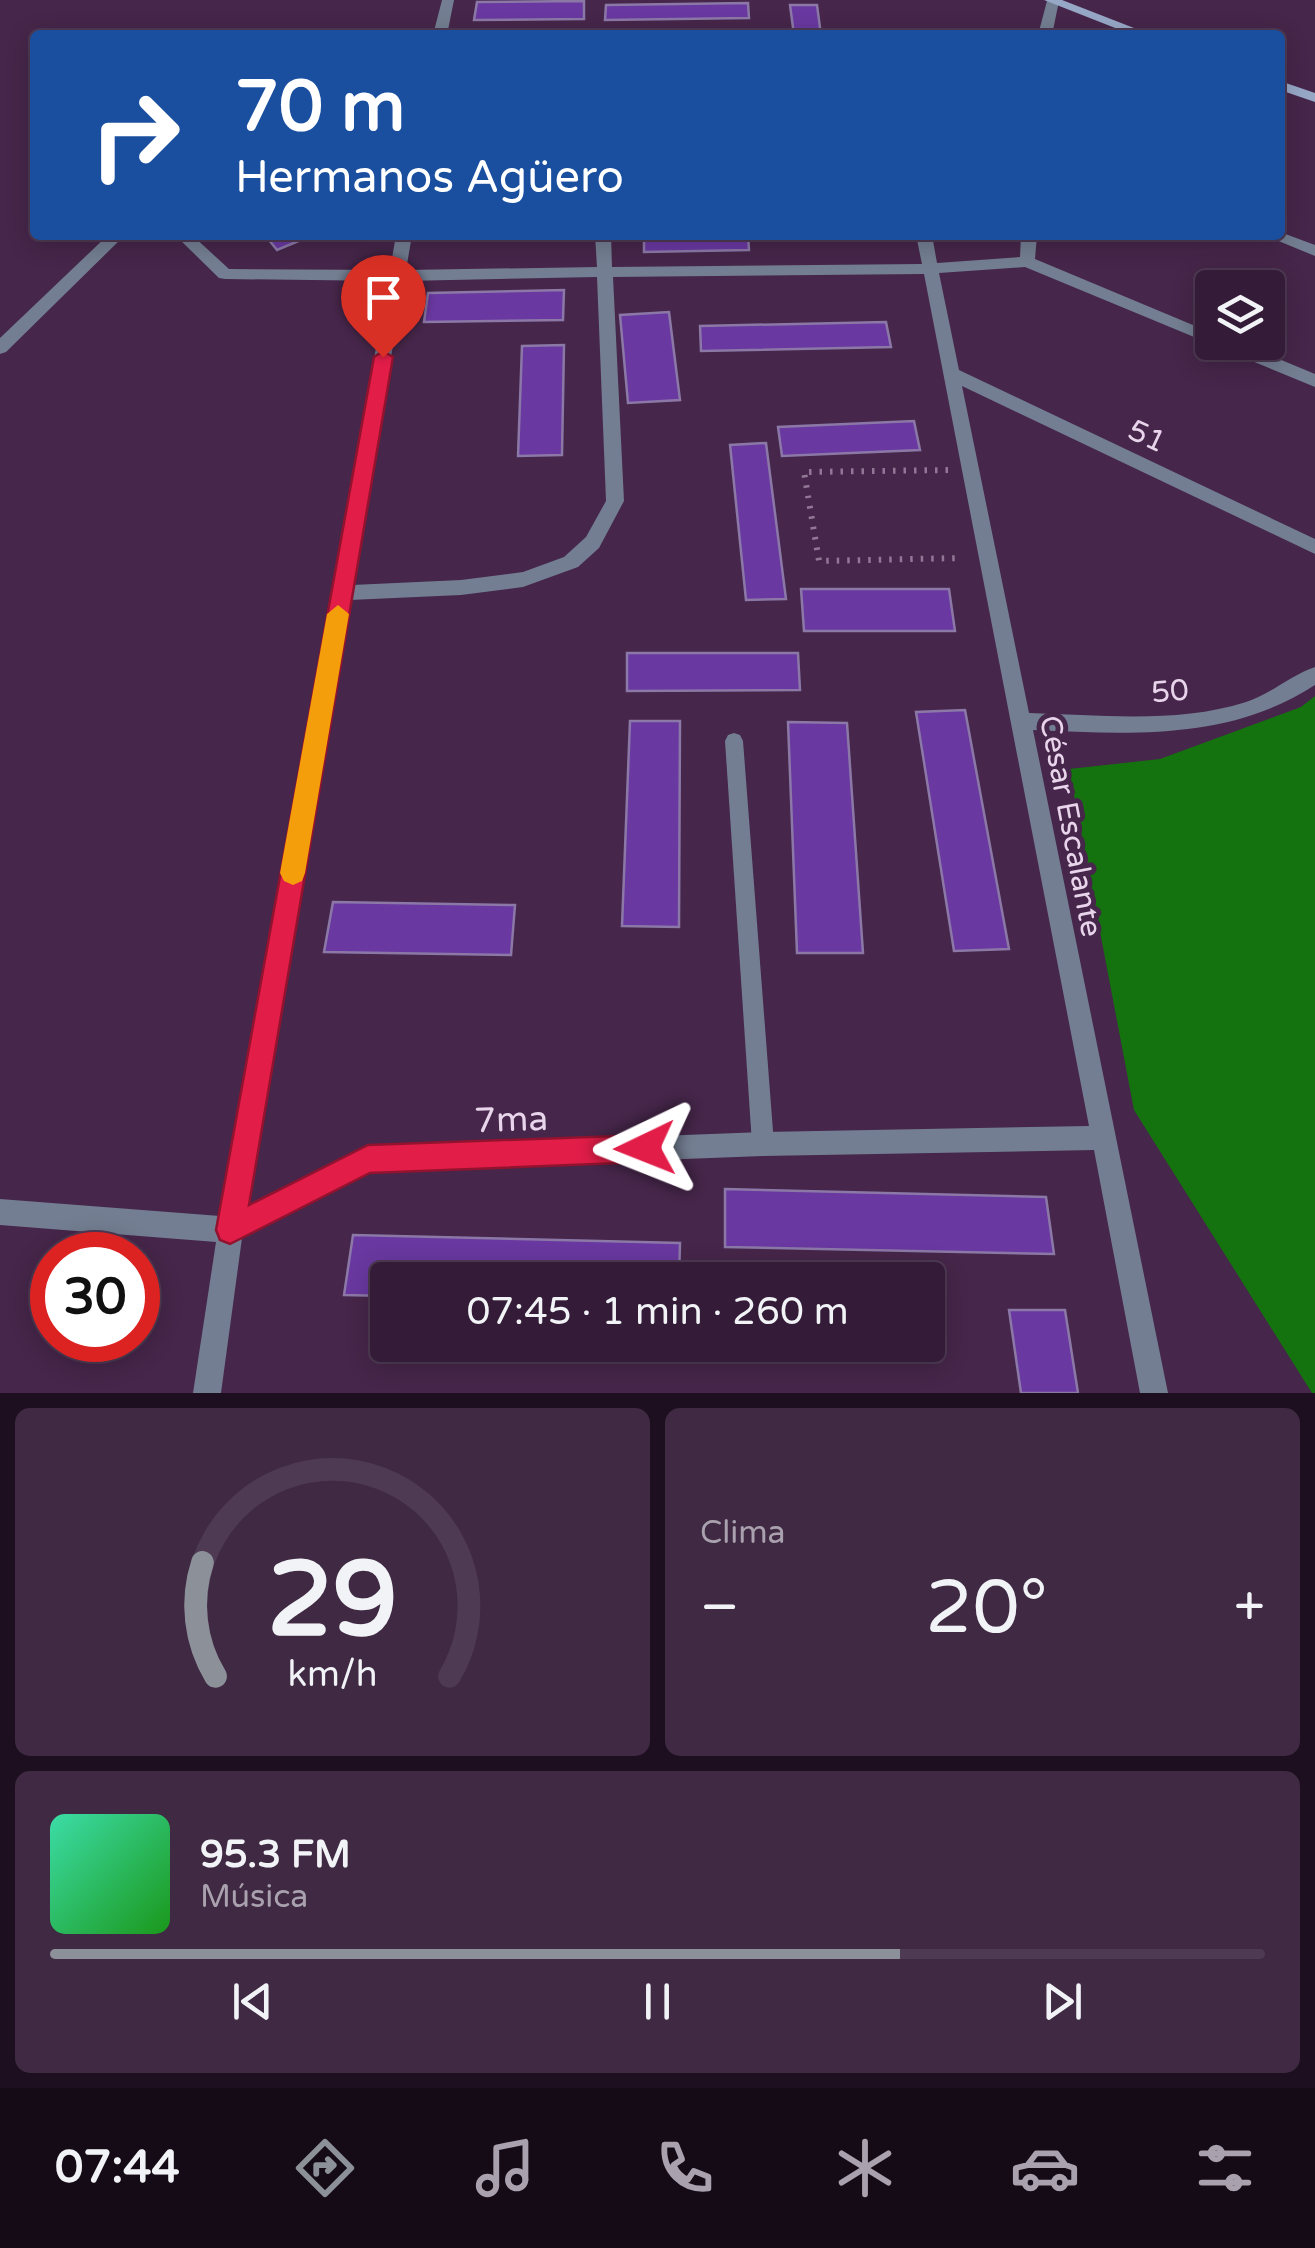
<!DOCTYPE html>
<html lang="es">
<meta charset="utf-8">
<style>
:root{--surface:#341c38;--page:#3f2943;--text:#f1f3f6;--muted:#a9a1ae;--line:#4e3a53;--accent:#8c9099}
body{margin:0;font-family:"Varela Round",sans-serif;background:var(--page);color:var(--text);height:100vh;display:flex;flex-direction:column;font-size:38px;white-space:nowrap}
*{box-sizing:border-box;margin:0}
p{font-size:32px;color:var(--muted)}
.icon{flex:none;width:55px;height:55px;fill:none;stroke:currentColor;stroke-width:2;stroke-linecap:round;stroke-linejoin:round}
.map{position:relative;height:1393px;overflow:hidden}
.side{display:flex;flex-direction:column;gap:15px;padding:15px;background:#1d0f1f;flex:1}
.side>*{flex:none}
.guide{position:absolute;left:30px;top:30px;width:1255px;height:210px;border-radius:10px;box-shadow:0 5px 25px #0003,0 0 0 2px var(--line);background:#1a4fa0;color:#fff;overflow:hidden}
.buttons{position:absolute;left:1195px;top:270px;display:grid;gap:20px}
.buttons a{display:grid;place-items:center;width:90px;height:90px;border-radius:10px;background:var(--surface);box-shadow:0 5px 25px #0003,0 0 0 2px var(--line);font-size:50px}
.speed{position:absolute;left:30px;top:1232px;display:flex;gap:20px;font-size:50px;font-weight:700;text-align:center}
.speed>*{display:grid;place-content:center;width:130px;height:130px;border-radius:50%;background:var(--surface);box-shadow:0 5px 25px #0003,0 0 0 2px var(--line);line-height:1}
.speed .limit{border:15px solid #d22;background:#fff;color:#111}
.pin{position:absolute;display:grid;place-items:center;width:85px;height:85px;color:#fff;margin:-102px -42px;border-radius:50% 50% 50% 0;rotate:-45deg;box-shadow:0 0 10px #0007}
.pin .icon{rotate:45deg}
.me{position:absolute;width:110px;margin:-55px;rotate:268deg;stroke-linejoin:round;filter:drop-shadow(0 0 8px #0008)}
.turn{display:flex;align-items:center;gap:35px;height:210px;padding:0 40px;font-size:45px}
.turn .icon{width:130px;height:130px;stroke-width:2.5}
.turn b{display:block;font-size:70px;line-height:85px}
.big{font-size:75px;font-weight:600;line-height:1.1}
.side .card{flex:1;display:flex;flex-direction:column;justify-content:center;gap:15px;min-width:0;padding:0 35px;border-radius:15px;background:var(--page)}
.side .dial{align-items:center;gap:0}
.dial svg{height:260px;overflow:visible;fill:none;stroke:var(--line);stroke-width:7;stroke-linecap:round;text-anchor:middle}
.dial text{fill:var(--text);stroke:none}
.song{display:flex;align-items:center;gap:30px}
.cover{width:120px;height:120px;border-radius:15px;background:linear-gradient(135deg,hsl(160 70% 55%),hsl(120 70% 35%))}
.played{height:10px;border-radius:5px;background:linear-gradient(90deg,var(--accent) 70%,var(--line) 70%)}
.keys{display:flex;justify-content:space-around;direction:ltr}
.heat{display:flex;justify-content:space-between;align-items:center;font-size:55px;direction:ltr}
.side .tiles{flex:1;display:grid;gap:15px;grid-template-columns:1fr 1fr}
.card:last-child{grid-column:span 2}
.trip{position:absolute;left:370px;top:1262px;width:575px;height:100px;border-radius:10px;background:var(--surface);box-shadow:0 5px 25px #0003,0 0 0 2px var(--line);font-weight:600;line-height:100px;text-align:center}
.dock{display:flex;height:160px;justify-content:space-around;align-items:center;background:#150b16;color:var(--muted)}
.dock .icon{width:70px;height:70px}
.dock .on{color:var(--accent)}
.dock b{font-size:45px;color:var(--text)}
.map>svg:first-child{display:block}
.green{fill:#15730f}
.building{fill:#6938a0;stroke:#8b78a7;stroke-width:2.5}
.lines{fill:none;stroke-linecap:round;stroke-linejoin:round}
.path{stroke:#927896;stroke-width:6;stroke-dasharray:2.5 8;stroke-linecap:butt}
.lane{fill:#737e92;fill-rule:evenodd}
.street{fill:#737e92;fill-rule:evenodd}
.secondary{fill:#97a8c7;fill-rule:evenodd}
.route{fill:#e11d48;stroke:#92132f;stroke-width:2.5}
.slow{fill:#f59e0b}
.labels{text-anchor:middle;stroke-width:10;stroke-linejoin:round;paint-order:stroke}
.street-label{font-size:30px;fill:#e8d5eb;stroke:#46264a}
.near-street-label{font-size:35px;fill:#e8d5eb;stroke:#46264a}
</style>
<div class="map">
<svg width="1315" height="1393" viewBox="0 0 1315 1393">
<rect width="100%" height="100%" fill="#46264a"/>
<path class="green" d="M1315,696V1393H1312L1134,1110L1069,769L1160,759L1301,707Z"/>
<path class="building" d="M584,1V19L474,20L477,2Z
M748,3L749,18L605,20L606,5Z
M790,5H817L821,35H794Z
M265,235H313L277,250Z
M644,235H748L749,250L644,252Z
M564,290L563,320L424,322L428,293Z
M669,312L680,400L628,403L620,315Z
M886,322L891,347L701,351L700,326Z
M564,345L562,455L518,456L522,346Z
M914,421L920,450L782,456L778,427Z
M766,443L786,599L746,600L730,445Z
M801,589H949L955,631H804Z
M627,653H798L800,690L627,691Z
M965,710L1009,949L954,951L916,712Z
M630,721H680L679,927L622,926Z
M788,722L847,723L863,953H797Z
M333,902L515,905L511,955L324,952Z
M725,1189L1046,1197L1054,1254L725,1247Z
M353,1235L680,1243L679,1280H388V1296L344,1295Z
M1009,1310H1065L1078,1393H1021Z"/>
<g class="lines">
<path class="path" d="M948,470L804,472L819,561L962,558"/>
<path class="lane" d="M734,733L740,735L743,741L774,1144L771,1152L763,1155L755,1152L752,1144L725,741L728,735Z"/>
<path class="street" d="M442,0H454L447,35H433Z
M1047,1H1059L1052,35H1038Z
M1280,232L1315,245V256L1264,235H1280Z
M108,235H125L6,352L0,354V338Z
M175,235H192L229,269L390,270L396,235H412L406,270L597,267L595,235H611L612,267L922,264L916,235H932L937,263L1020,257L1021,235H1037L1035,259L1212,333V342H1238L1315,374V387L1025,267L939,273L959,370L1315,539V554L962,386L1029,713C1100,715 1177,724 1246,702C1271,694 1291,675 1315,667V685C1229,741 1131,734 1033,730L1168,1393H1140L1094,1150L763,1156L370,1171L242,1238L221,1393H193L216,1242L0,1225V1199L220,1216L388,281L225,279L219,278ZM924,274L1089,1126L763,1132L368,1147L246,1208L350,600L461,595L523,587L578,567L599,548L624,501L613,277ZM597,277L606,501L586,537L564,557L523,572L461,580L352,585L404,281Z"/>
<path class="secondary" d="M1044,0H1062L1152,35H1133Z
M1280,81L1315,93V102L1280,90Z"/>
</g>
<path class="route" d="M383,351L393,357L249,1205L368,1145L645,1135L655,1139L659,1148L655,1158L645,1162L370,1173L230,1244L220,1240L216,1230L374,357Z"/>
<path class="slow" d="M338,605L349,614L305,873L302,881L293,885L284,881L280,873L327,614Z"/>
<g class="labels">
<g class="street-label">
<text transform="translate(1147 436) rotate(25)" y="10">51</text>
<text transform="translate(1170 691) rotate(-5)" y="10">50</text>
<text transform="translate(1071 826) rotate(79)" y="10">César Escalante</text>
</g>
<g class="near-street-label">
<text transform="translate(511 1119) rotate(-2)" y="12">7ma</text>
</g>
</g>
</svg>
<div class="buttons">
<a><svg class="icon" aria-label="layers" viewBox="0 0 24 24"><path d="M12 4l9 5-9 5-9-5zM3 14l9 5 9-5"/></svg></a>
</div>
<div class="speed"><div class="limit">30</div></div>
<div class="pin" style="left:383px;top:357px;background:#d93025"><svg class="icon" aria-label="arrive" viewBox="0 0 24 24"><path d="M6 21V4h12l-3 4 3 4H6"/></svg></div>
<svg class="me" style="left:645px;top:1148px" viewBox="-20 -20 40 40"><path d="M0-17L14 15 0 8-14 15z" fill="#e11d48" stroke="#fff" stroke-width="4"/></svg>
<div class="trip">07:45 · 1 min · 260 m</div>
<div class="guide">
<div class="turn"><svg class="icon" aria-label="right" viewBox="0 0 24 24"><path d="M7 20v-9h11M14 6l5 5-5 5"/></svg><div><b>70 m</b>Hermanos Agüero</div></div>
</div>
</div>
<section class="side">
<div class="tiles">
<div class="card dial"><svg viewBox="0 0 100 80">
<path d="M14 69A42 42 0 1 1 86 69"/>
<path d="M14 69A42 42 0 0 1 10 34" stroke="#8c9099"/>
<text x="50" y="56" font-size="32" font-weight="700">29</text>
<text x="50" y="72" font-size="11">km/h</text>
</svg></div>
<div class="card"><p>Clima</p>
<div class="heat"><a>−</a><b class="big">20°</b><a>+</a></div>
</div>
<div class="card">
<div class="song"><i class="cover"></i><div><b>95.3 FM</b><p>Música</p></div></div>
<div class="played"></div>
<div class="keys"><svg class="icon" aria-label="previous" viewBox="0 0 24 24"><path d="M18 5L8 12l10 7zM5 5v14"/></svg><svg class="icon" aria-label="pause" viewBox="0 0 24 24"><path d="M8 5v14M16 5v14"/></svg><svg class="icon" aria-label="next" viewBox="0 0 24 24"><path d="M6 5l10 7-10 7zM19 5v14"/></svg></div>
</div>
</div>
</section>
<nav class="dock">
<b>07:44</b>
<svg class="icon on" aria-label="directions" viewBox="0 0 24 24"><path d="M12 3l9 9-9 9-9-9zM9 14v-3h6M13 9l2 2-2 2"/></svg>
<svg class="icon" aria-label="music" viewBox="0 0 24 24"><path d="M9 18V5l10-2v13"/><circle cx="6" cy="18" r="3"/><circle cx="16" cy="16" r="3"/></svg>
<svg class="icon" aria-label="phone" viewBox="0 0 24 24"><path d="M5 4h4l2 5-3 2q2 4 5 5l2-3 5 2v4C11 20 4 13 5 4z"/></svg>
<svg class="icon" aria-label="climate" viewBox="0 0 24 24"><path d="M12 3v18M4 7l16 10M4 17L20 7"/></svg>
<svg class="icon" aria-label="car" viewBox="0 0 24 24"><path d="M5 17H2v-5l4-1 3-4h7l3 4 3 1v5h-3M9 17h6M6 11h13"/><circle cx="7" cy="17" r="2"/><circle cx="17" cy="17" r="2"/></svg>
<svg class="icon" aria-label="filters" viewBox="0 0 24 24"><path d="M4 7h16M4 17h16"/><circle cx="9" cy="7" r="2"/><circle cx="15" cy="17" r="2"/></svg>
</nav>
